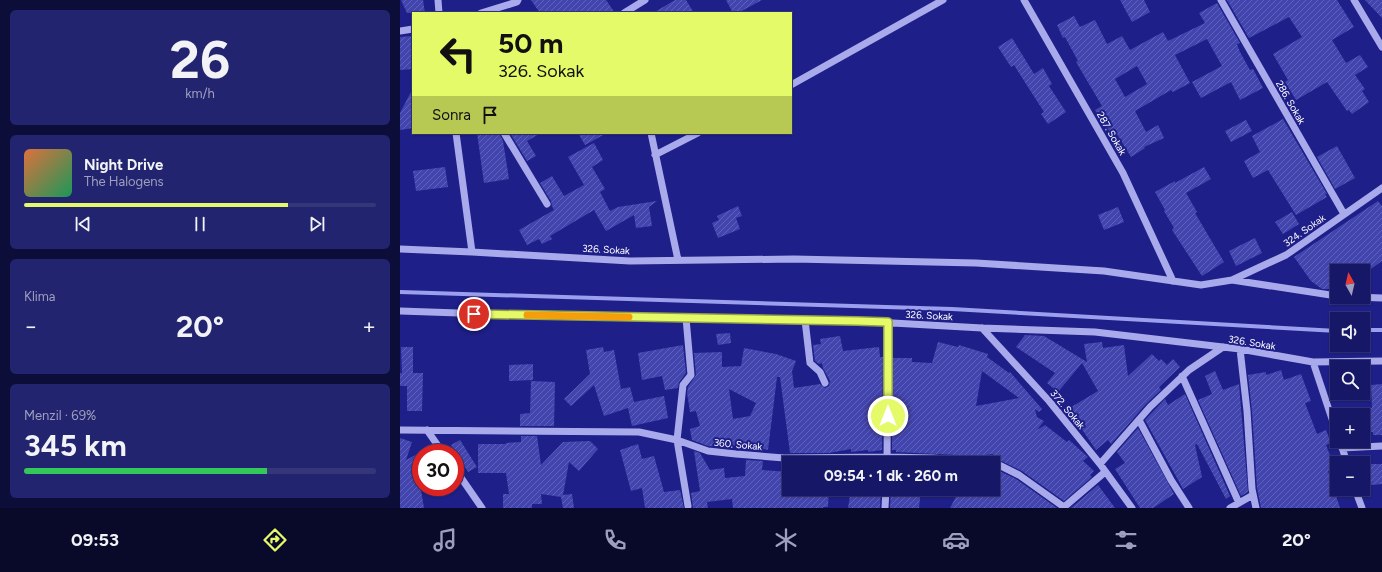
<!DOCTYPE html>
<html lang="tr">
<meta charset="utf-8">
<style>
:root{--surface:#161766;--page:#23246f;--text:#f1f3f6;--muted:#9e9fbf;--line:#35367a;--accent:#e5fa68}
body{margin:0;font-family:Figtree,sans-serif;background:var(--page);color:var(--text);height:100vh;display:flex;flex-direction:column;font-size:15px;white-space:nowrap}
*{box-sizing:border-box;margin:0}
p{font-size:13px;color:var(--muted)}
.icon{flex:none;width:22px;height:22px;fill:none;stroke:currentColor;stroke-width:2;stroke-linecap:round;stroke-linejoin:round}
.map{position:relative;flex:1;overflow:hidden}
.panel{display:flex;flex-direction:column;gap:10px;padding:10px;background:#0c0d38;width:400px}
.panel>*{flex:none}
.hud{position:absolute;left:12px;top:12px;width:380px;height:122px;border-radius:0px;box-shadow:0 1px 3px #0004,0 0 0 1px var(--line);background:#e5fa68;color:#111;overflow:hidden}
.needle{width:26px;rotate:352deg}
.controls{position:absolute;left:930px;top:264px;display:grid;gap:8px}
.controls a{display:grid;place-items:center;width:40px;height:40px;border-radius:0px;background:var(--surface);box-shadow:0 1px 3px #0004,0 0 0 1px var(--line);font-size:20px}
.speed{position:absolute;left:12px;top:444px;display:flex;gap:8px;font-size:20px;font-weight:700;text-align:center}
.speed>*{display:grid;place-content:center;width:52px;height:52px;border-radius:50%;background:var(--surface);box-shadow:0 1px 3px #0004,0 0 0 1px var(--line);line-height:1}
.speed .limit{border:6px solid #d22;background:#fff;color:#111}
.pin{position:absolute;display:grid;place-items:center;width:34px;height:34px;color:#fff;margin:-17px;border:2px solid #fff;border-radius:50%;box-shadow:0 1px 4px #0007}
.me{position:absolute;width:44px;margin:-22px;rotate:0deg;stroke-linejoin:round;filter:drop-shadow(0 0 3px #0008)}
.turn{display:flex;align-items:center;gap:14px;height:84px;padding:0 20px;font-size:18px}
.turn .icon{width:52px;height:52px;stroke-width:2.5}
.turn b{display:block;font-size:28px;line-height:34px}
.then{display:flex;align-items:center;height:38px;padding:0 20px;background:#0003;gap:8px;font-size:15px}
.big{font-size:30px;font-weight:700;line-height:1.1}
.panel .tile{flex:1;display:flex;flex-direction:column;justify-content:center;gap:6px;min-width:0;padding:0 14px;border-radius:6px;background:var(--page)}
.panel .dial{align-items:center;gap:0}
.dial b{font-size:52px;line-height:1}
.song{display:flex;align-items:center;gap:12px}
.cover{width:48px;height:48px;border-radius:6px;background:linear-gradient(135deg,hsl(20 70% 55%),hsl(150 70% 35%))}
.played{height:4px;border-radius:2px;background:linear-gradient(90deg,var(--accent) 75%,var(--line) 75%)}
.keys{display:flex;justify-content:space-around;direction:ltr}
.heat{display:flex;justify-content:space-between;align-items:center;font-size:22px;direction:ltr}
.charge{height:6px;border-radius:3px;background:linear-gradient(90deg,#34c759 69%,var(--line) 0)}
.trip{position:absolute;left:382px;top:456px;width:218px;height:40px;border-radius:0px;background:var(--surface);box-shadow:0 1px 3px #0004,0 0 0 1px var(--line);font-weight:700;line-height:40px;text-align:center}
.menu{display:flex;height:64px;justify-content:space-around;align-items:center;background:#090929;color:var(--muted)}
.menu .icon{width:28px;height:28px}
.menu .current{color:var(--accent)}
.menu b{font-size:18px;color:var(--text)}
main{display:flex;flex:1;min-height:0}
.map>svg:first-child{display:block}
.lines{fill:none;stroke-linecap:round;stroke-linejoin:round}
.stream{stroke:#9c9fed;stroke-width:4}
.building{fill:url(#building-hatch);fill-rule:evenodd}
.minor{stroke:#a9aaeb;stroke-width:7}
.route-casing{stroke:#95a244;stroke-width:10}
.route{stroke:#e5fa68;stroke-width:7}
.slow{stroke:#f59e0b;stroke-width:7}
.labels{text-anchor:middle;stroke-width:4;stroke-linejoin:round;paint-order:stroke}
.street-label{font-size:10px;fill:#fff;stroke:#1e1f88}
</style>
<main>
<section class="panel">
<div class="tile dial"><b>26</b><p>km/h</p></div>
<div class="tile">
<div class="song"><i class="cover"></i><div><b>Night Drive</b><p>The Halogens</p></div></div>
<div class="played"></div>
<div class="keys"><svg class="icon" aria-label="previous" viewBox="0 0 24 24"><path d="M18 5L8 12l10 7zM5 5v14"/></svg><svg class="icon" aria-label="pause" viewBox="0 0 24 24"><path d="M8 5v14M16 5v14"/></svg><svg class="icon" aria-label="next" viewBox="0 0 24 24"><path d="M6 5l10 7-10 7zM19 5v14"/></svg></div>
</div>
<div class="tile"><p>Klima</p>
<div class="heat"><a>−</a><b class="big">20°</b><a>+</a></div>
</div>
<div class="tile"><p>Menzil · 69%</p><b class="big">345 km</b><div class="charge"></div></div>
</section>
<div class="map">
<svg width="982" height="508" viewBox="0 0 982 508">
<defs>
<pattern id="building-hatch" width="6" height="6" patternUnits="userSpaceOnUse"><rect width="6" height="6" fill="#4345af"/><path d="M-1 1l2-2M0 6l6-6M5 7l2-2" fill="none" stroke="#5f61bb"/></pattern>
</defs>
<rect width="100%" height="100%" fill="#1e1f88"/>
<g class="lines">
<path class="stream" d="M0,292L552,309L937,331
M963,330H982"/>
</g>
<path class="building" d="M1,0H23L25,13H7Z
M131,0H206L215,13H140Z
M275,0H286L294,13H253Z
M326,0H362L338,13H333Z
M720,0H744L750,12L732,22Z
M827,0H937L954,27L932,40L946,63L960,55L968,67L955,75L965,89L962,91L969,102L952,114L949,110L947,111L927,82L896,100L885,82L888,80L873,54L902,37L889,17L849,38Z
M965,0H982V18Z
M817,3L840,43L837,44L840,52L850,70L853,69L863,88L840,100L831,82L801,98L792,82L822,66L807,39L775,55L790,83L773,92L771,90L735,111L746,132L758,125L764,138L744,147L745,148L731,157L715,131L709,134L695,110L702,106L676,62L678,61L665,37L663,38L657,25L674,16L680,27L695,20L707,44L722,36L730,50L763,32L768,41L805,23L799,13ZM737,66L747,84L725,97L715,79Z
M13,36V69L0,70V37Z
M612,38L634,74L643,68L652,84L649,86L666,112L648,124L641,114L644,112L614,65L611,67L598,47Z
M13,88V128L0,130V113Z
M883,119L927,194H925L927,197L896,215L868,170L853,178L844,161L860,152L852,136Z
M846,120L852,131L831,142L825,131Z
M77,133H99L103,141L109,179L84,183Z
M110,133H141L127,141L136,156L127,161Z
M178,133H207L185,145Z
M194,143L203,160L192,167L205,189L200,192L210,211L218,207L257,201L249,207L252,226L236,228L234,215L206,231L194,210L150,236L152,239L142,244L139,239L127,245L119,230L154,210L152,206L151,201L140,183L152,176L164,196L184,185L168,157Z
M937,146L955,178L935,189L917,157Z
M45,167L48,187L16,191L13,171Z
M804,167L811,179L786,193L797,212L795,213L824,262L802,276L772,230L774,228L764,211L765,210L755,192L775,181V183Z
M978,201L982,206V261L968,271H937V289H922L911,281L894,257Z
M338,206L342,216L336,218L340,229L318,238L312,223L319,220L317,216Z
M718,207L724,222L704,230L698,215Z
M892,212L899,224L883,234L875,222Z
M855,238L862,253L836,266L829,251Z
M330,333L331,343L318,345L316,334Z
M625,335L644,336L687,362L684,344L702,342L703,348L724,345L728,376L752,354L759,361L761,359L767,365L773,359L780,367L759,387L761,390L746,404L711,444L708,440L696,450L668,409L698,391L682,363L658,392L647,383L655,373L616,347Z
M440,336L443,351L479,347L480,357H483L482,450L468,452V450L451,452V449L429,453H390L380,377H377L368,450L364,449L363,451L347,450V444L326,447L308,446L292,440L290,429L300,426L296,411L290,412L287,393L288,387L296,375L294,353L322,352V367L341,366L344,348L376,354L396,361L392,371L394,388L420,384L425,388L429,386L430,381L423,368L422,363L419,364L415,361L413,345L421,344L420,339ZM329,389L356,403L350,416L333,419Z
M538,342L558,347L559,345L588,354L587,357L609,373L610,372L642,409L639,412L635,409L637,417L644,421L637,430L645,425L667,442L669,440L688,457L683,461L694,471L690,475L692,477L664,501L622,471L593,457V454L577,456L496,452V450H492L493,358H512V362L532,363ZM582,371L619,398L576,406Z
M283,345L286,373L279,382L278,388L265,390L262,376L242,380L238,353Z
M1,347H13V373H23L22,411H7V386H0V373H2Z
M203,347L204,352L214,350L221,389L230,387L234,402L264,396L268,418L232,426L228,408L204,416L194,385L171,406L164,399L190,374L186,350Z
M133,364V380L109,381V365Z
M881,370L884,380L901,374L911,401L905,403L917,434L926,430L931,443L926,445L935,468L928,471L940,508H861L857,488L852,411L848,375L866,372V375Z
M815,371L823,390L839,384L848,492L841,496L798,400L812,394L805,376Z
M131,381L155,382L154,426H120V414L130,413Z
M982,384V435H973V432H971L970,408H972L971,385Z
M785,394L830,496L826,499L797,444L795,445L802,477L783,489L745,420L765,399L768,405Z
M738,428L774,494L753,508H740L715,469L725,463L717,452Z
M121,436H137L141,465L163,442L190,441L198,449L179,471L169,462L163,495L172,494L174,508H163L161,497L141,494L142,504H132V508H103V494H109L106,473H78V444H106V443L121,442Z
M0,438L12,442L6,460L21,452V490L24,508H0Z
M60,440L77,467L68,472L51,445Z
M238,444L242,459L254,456L264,492L280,490L284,508H245L242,488L231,491L220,450Z
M294,451L300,453L310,470L324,468L325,478L345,476L346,460L363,461L362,470L389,472V489H429L428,507H423V508H333L332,499L307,502L308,508H293L291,493L300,491Z
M970,464H982V484L971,485Z
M593,468L616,479L657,508H550L560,489H593Z
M698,485L715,508H671Z
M451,489H481L480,508H448Z
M491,489H521L519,508H490Z"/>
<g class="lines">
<path class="minor" d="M38,0L39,13
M624,0L723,173L773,281
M821,0L944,214
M954,0L982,47
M81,13L117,2L118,0
M224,13L245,0
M0,31L13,29
M391,85L543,0
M56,133L72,252
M104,133L147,204
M251,133L278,260
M255,155L298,133
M0,249L72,252L230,261L394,259L576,263L704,271L801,285L832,280L937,296
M832,280L886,255L982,188
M955,297L982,298
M0,311L88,314L457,321L582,328L695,332L840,349L913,362L982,361
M286,318L291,375L283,385L277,440L288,506
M405,320L410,363L420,372L425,383
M582,328L649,401L700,464L732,508
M840,349L847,411L852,489L856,508
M913,362L937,434
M782,376L839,503
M739,420L771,480L789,508
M0,430L239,432L277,440L308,451L336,454L384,458L488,457L532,458L593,462L619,475L664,507
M27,430L43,453
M940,441L947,463
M942,448L982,446
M487,463L488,323
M700,464L750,407L789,370L823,347
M55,469L82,508
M955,489L962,508
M485,508L486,489
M663,508L705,472
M830,508L853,495"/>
</g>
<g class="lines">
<defs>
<path id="route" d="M74,314L457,321L488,322V416"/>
</defs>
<use href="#route" class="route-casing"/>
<use href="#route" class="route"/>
<path class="slow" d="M127,315L229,317"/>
</g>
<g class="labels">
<g class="street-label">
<text transform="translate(891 102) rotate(60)" y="4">286. Sokak</text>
<text transform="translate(712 133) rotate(60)" y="4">287. Sokak</text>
<text transform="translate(904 230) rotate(-35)" y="4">324. Sokak</text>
<text transform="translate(206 249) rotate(3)" y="4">326. Sokak</text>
<text transform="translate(529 315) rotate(3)" y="4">326. Sokak</text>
<text transform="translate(852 342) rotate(9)" y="4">326. Sokak</text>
<text transform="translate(668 409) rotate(50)" y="4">372. Sokak</text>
<text transform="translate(338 444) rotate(5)" y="4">360. Sokak</text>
</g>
</g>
</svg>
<div class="controls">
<a><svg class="needle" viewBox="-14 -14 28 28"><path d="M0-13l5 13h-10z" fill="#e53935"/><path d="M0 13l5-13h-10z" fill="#9e9fbf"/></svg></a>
<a><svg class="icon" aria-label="sound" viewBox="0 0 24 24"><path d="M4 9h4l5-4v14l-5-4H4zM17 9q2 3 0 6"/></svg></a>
<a><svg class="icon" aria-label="search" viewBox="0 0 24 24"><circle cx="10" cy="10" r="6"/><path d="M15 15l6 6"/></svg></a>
<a>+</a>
<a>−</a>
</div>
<div class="speed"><div class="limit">30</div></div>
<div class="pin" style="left:74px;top:314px;background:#d93025"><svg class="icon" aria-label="arrive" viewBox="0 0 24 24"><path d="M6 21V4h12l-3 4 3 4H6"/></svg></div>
<svg class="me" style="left:488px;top:416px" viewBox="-20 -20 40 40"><circle r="17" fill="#e5fa68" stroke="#fff" stroke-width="3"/><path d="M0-11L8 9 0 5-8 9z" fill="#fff"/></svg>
<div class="trip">09:54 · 1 dk · 260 m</div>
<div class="hud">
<div class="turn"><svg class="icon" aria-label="left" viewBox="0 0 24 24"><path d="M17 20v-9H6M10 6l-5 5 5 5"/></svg><div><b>50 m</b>326. Sokak</div></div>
<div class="then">Sonra<svg class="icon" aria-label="arrive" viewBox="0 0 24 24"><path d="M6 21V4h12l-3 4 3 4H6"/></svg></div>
</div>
</div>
</main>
<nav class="menu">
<b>09:53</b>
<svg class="icon current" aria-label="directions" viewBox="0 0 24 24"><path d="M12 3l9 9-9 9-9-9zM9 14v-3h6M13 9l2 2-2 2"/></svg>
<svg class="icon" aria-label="music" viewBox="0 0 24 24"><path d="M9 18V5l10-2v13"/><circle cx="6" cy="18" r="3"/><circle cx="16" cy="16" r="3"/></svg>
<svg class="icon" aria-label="phone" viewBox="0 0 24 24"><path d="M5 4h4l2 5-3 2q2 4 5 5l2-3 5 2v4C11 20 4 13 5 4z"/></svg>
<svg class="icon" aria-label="climate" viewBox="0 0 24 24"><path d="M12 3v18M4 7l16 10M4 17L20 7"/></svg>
<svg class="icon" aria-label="car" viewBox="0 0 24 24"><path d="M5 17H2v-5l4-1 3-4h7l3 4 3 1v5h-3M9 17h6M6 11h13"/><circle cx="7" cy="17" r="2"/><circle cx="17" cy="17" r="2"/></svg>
<svg class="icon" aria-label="filters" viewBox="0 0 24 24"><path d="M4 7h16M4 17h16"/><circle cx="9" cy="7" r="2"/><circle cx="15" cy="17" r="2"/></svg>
<b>20°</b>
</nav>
